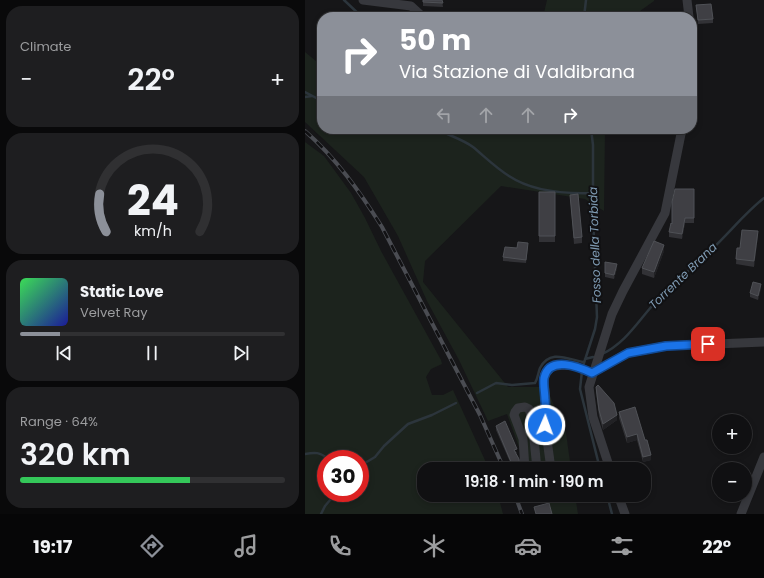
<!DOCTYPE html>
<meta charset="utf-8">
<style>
:root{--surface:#101012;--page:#1e1e20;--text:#f1f3f6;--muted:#9c9d9f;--line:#303032;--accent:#8c9099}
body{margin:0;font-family:Poppins,sans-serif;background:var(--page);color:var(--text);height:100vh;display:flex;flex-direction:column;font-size:15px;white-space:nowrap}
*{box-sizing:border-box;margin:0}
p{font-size:13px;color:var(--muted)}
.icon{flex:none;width:22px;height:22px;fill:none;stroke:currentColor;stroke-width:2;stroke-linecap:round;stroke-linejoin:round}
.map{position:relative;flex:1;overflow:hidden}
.sheet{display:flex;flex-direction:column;gap:6px;padding:6px;background:#09090a;width:305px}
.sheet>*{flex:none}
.top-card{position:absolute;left:12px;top:12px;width:380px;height:122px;border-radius:16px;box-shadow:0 2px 6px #0003,0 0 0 1px var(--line);background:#8c9099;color:#fff;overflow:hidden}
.buttons{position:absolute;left:407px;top:414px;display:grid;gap:8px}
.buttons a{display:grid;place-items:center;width:40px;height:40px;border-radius:50%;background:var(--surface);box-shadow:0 2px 6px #0003,0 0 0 1px var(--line);font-size:20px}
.speed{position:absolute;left:12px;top:450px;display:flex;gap:8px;font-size:20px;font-weight:700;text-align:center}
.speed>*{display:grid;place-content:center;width:52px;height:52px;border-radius:50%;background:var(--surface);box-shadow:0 2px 6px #0003,0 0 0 1px var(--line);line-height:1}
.speed .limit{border:6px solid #d22;background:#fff;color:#111}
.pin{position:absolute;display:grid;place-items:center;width:34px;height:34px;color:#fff;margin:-17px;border-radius:8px;box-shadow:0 2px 6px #0006}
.me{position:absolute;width:44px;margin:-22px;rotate:2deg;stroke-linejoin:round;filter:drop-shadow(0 0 3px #0008)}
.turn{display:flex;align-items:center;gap:14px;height:84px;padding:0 16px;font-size:18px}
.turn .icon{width:52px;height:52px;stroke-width:2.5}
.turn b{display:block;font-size:28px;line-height:34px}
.lanes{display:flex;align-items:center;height:38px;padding:0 16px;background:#0003;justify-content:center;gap:20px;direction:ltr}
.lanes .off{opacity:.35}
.big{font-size:30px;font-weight:600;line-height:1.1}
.sheet .tile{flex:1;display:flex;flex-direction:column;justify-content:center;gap:6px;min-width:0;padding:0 14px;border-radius:16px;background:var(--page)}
.sheet .dial{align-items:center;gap:0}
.dial svg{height:104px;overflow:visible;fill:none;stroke:var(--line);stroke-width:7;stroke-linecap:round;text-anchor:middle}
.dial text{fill:var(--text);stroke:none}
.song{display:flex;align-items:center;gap:12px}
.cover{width:48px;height:48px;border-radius:6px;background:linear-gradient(135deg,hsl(130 70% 55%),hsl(240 70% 35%))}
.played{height:4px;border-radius:2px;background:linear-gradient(90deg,var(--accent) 15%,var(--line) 15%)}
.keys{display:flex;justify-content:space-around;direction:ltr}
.heat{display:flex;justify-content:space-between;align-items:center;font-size:22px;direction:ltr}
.charge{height:6px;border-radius:3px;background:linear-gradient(90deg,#34c759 64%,var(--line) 0)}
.trip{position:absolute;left:112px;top:462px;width:234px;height:40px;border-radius:16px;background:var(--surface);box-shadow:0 2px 6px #0003,0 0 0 1px var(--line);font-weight:600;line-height:40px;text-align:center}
.tabs{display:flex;height:64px;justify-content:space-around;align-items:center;background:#060607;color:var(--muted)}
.tabs .icon{width:28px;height:28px}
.tabs .on{color:var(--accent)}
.tabs b{font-size:18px;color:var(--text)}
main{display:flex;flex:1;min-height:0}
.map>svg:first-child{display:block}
.green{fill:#1c231d;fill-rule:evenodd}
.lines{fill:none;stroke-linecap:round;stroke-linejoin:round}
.stream{stroke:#2c353c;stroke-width:2.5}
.minor{stroke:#37383d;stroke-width:9}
.rail-casing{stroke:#4a4c52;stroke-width:4}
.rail{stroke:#111113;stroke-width:2.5;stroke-dasharray:8;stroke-linecap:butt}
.wall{fill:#323236}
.shaded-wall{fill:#212124}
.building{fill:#3f3f44;stroke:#4f5156}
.route-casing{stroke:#114b97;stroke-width:10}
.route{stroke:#1a73e8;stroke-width:7}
.labels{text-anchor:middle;stroke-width:4;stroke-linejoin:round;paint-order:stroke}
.water-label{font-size:12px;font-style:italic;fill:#7f9bb3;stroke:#111113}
</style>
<main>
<section class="sheet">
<div class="tile"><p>Climate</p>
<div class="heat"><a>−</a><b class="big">22°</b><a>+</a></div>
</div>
<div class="tile dial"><svg viewBox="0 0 100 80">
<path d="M14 69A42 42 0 1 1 86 69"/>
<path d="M14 69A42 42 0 0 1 9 40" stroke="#8c9099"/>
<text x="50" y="56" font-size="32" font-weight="700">24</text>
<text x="50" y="72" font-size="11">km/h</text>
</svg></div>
<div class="tile">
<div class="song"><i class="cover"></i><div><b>Static Love</b><p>Velvet Ray</p></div></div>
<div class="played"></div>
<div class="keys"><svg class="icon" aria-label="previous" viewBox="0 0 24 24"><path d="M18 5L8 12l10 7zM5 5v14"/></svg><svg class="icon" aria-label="pause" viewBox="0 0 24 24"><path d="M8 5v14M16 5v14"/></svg><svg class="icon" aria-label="next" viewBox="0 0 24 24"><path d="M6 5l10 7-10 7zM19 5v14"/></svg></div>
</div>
<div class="tile"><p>Range · 64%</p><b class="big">320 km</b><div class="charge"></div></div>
</section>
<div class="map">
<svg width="459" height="514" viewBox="0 0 459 514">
<rect width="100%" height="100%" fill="#161618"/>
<path class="green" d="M242,0H349V1L335,11V17H238Z
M0,52L17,66V129H300L299,211L280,199L196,186L120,261L118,282L203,387H241L261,433L266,469H222L202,414L183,421L154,360L122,301L93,236L59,177L0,122Z
M0,142L19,156L46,193L60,218L76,251L136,360L137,364L126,369L121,377L127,395H138L148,390L184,469H119V495H193L198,514H0ZM21,459H55V493H21Z
M235,495H270L273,514H247L244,503Z"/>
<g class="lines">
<path class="stream" d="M39,0L57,17
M279,17L281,0
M0,92L17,101
M0,97L7,96
M123,129C129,129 134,131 140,133C149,137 160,141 168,147C180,157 191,168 204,176C228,192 260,194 288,193
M297,354C319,344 332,323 347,306C365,285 388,268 407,249C425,232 440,213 459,198
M280,359L288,357
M278,366L290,329L292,317L288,216V145L286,129
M277,371L275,389L295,469
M172,393L191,383L207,385L230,383C233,378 233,373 235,368C245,349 262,359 278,362
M0,454C10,452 15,452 23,459
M55,466L70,457L79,446L103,424L127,415L151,403
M302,495L307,514
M16,514L20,506L31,493"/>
<path class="minor" d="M58,0L106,6L118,17
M382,0L384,17
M287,373L323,353L361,346L459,342
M220,469L218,439L209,415L210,412L213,408L220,407L224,409L227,419L232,469
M246,469L240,425L241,401L239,380L240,375L246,367L257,365L270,366L287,373
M305,469L288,417L284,387L307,314L318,291L360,213L377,129
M313,495L320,514
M436,514L459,457"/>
<defs>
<path id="rail" d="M0,131C31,158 55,192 77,227L153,373L175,415L199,469
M210,495L217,514"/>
</defs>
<use href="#rail" class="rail-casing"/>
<use href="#rail" class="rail"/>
</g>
<path class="wall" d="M118,0H137L138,7L118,6Z
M391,5L408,19V23L393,24Z
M389,189V223H380L377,239L364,237V232L367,224Z
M234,192H250V242H234Z
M265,195L277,237V243L269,244Z
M453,236L449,267L431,264L432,248H435Z
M223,247L221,263L198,261V257L212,248Z
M359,251L349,278L337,274V268Z
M300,262L312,268L309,279L300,277Z
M456,288L453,300L445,297V293Z
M291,387L312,420L298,430L294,416L291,392Z
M330,407L346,460L338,462L332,440L322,443L314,418V412Z
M191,426L212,453H211L215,469H208L191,430Z"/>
<path class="shaded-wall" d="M380,218V223L377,239V234Z
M453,231V236L449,267V261Z
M359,245V251L349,278V272Z
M312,264V268L309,279V275Z
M456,284V288L453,300V296Z
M312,415V420L298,430V424Z
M332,434V440L322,443V437Z
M346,455V460L338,462V457Z"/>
<path class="building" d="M118,0H137L138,3L118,2Z
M406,4L408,19L393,20L391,5Z
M370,189H389V218H380L377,234L364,232L366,223L367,224V202Z
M234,192H250V236H234Z
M273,194L277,237L269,238L265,195Z
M437,230L453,231L449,261L431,259L432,248H435Z
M349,241L359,245L349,272L337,268Z
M213,242L223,243L221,260L198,257L200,247L212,248Z
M300,262L312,264L309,275L300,273Z
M448,282L456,284L453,296L445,293Z
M293,385L309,403L312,415L298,424L294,410L291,387Z
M330,407L340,440H342L346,455L338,457L332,434L322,437L314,412Z
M200,421L212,449L209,450L214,459L215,469H209L191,426Z
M244,503L247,514H231L229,507Z"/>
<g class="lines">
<defs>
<path id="route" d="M240,425C240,417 241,408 240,400C240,393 238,385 239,378C244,355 274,367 287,373L323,353L361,346L403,344"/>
</defs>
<use href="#route" class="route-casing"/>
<use href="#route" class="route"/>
</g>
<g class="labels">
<g class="water-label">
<text transform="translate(290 245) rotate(-92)" y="4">Fosso della Torbida</text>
<text transform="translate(378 276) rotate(-44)" y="4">Torrente Brana</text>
</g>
</g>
</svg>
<div class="buttons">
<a>+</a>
<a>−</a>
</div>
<div class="speed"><div class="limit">30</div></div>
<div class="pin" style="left:403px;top:344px;background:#d93025"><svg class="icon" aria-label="arrive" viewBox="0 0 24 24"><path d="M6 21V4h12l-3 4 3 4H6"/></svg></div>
<svg class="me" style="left:240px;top:425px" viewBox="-20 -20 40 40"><circle r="17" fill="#1a73e8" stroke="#fff" stroke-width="3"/><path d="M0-11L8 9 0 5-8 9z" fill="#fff"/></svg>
<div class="trip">19:18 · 1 min · 190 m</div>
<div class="top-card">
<div class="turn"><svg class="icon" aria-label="right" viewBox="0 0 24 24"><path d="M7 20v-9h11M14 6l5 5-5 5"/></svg><div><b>50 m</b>Via Stazione di Valdibrana</div></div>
<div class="lanes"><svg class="icon off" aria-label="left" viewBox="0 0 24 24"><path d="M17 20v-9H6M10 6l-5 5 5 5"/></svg><svg class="icon off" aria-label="ahead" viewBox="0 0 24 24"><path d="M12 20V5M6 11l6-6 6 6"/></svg><svg class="icon off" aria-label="ahead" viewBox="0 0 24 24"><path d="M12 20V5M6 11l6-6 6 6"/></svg><svg class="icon" aria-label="right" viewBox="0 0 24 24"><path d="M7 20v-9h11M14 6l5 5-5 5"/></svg></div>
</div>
</div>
</main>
<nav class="tabs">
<b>19:17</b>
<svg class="icon on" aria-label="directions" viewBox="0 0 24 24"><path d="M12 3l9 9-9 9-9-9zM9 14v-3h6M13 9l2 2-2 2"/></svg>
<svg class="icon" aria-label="music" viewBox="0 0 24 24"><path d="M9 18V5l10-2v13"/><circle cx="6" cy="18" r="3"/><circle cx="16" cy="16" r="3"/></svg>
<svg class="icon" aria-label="phone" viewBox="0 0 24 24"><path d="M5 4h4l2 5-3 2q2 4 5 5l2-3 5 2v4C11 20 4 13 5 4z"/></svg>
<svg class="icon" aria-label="climate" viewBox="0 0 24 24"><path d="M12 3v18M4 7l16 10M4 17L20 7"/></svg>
<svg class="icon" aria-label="car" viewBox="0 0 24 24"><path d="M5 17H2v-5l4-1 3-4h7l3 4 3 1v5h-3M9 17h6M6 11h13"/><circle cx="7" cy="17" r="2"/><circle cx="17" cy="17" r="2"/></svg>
<svg class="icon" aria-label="filters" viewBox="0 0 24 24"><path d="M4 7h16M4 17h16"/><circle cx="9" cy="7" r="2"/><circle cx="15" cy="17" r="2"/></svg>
<b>22°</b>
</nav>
